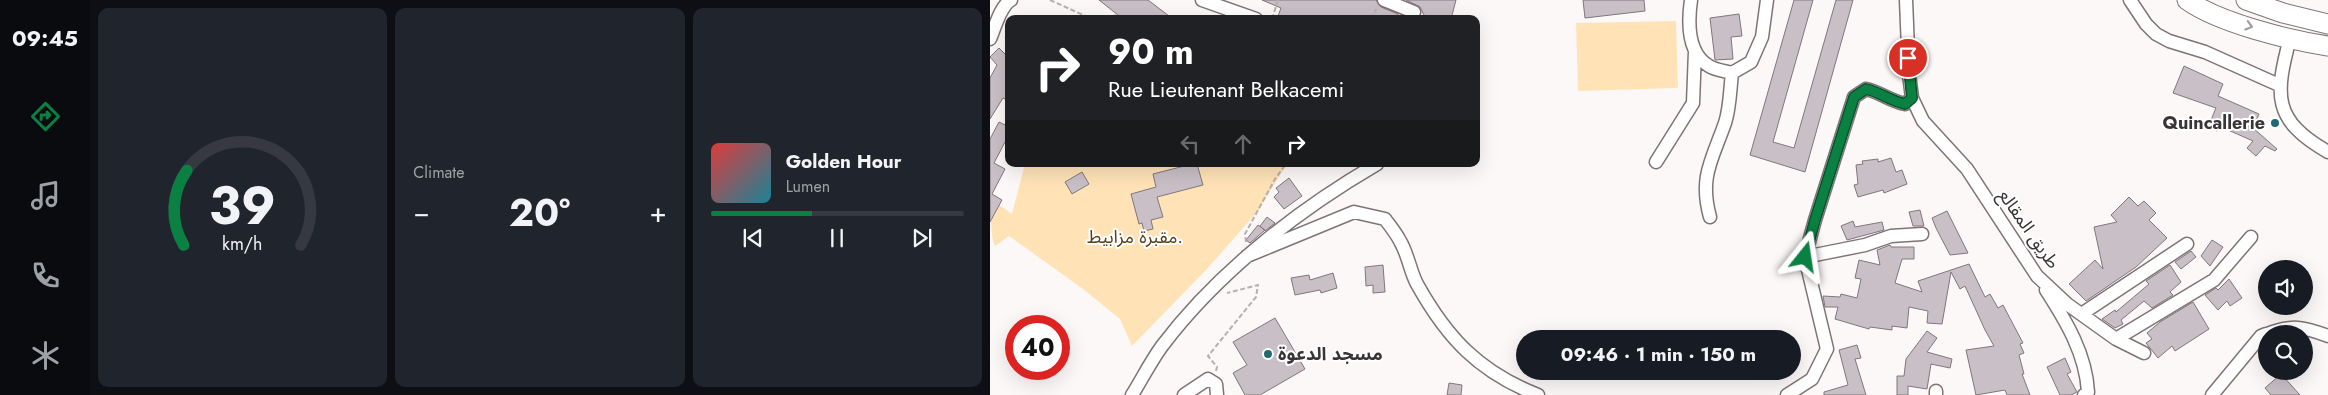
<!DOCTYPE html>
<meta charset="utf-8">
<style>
:root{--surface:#171b24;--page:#20242c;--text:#f1f3f6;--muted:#9ea1a6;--line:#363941;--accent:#0b8043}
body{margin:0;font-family:Jost,"Noto Sans Arabic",sans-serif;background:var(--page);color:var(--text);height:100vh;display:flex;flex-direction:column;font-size:19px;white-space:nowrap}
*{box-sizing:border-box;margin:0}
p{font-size:16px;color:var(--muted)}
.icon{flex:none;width:28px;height:28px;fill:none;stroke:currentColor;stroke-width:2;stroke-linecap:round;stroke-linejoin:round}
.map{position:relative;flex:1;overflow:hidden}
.panel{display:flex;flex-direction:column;gap:8px;padding:8px;background:#0d0f14;width:900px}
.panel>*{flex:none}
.guide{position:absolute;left:15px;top:15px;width:475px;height:152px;border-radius:10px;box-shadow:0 5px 20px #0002;background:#202124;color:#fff;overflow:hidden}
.buttons{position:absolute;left:1268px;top:260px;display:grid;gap:10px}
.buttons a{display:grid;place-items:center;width:55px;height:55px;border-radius:50%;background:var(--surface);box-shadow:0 5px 20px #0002;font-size:25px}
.speed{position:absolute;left:15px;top:315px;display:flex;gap:10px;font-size:25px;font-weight:700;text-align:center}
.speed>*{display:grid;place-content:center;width:65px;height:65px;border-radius:50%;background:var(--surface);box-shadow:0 5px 20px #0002;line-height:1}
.speed .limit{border:8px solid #d22;background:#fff;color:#111}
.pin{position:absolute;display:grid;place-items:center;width:42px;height:42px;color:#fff;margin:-21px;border:2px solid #fff;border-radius:50%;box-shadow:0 1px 5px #0007}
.me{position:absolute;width:55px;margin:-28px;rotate:15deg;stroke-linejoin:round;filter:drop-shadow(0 0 4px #0008)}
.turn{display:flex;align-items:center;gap:18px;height:105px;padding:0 20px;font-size:22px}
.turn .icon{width:65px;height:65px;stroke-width:2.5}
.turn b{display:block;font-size:35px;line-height:42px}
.lanes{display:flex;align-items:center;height:48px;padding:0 20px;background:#0003;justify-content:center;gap:25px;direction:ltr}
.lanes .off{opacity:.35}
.big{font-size:38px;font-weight:700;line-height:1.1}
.panel .widget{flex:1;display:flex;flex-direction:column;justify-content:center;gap:8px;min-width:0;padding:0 18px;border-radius:10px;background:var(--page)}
.panel .dial{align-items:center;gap:0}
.dial svg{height:130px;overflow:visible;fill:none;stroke:var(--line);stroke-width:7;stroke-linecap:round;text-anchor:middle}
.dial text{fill:var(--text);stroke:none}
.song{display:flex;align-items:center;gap:15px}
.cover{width:60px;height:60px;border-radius:8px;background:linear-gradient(135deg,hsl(0 70% 55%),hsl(190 70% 35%))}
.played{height:5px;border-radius:2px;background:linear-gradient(90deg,var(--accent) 40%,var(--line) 40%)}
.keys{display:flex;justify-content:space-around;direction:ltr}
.heat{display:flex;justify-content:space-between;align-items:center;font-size:28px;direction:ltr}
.panel .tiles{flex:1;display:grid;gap:8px;grid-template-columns:repeat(3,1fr)}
.trip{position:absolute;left:526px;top:330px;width:285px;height:50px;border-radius:25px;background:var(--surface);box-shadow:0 5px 20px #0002;font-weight:700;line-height:50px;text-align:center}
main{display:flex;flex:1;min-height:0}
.tab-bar{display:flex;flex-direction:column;width:90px;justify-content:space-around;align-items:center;background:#090b0e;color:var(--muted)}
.tab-bar .icon{width:35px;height:35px}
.tab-bar .on{color:var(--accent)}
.tab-bar b{font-size:22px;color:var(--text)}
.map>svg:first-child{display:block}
.green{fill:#ffe3b6}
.building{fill:#c9bfc6;stroke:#80767c}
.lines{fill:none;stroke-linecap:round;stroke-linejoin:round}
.minor-casing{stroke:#7f7374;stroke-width:15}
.highway-casing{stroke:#7f7374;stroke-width:21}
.path{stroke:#b4afb0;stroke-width:2;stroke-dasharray:5 2.5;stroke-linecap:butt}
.minor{stroke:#fff;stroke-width:12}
.highway{stroke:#fff;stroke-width:19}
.oneway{stroke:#9c9a9a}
.route-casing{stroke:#07532c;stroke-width:12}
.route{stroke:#0b8043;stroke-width:9}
.poi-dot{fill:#1f6b71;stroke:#fff;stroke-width:2}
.labels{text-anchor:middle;stroke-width:4;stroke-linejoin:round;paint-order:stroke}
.poi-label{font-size:18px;font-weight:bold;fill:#393435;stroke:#fff;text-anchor:end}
.street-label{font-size:18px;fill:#393435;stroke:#fff}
.park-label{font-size:18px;fill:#56401a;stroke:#fff}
</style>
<main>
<nav class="tab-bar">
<b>09:45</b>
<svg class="icon on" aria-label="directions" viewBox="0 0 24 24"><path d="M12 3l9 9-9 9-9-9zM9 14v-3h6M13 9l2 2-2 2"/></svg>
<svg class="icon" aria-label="music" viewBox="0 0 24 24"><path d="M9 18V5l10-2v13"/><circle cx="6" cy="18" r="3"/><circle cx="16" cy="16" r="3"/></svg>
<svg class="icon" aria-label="phone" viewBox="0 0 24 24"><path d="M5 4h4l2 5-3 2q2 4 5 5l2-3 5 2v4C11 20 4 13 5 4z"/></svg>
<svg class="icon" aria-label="climate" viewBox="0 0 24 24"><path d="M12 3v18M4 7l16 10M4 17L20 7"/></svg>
</nav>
<section class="panel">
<div class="tiles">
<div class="widget dial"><svg viewBox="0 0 100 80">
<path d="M14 69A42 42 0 1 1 86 69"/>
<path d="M14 69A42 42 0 0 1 16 23" stroke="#0b8043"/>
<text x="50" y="56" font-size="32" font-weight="700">39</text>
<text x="50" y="72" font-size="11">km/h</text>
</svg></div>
<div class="widget"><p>Climate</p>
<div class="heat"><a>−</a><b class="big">20°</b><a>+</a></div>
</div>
<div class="widget">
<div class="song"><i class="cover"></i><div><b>Golden Hour</b><p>Lumen</p></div></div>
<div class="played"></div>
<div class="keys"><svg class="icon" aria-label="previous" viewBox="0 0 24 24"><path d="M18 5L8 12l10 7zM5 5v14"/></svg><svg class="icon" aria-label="pause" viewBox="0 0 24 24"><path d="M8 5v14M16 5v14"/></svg><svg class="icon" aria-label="next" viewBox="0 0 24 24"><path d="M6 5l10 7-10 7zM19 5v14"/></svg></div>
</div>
</div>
</section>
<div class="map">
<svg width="1338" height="395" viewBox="0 0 1338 395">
<rect width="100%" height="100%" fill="#fdf8f8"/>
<path class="green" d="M686,21L688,88L588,91L586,23Z
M35,164H297L268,211L217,269L142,346L130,319L93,289L19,236L5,246C0,236 0,211 4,201L22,214Z"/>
<path class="building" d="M109,0H158L183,19H133Z
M272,0H386L391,7L408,14L407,19H287L291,8Z
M416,0H466L461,19H436L430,7Z
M593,0H654L655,11L595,18Z
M804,0H823L783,142L804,148L846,0H863L815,172L760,155Z
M749,14L752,36L741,37L743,59L725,60L720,18Z
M9,48L19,58V101L13,98L0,119V78L7,65L0,57Z
M1194,66L1233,84L1228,96L1269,114L1263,128L1287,149L1285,151L1275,146L1266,156L1257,148L1263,141L1229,126L1227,131L1218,127L1226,108L1183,93Z
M9,122L19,127V144L15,142L4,163L15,169L2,194L12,200L0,222V139Z
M901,158L906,172L912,170L917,184L894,193L893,190L868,197L864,185L868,184L866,165L873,164L872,161L888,159V162Z
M202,164H207L213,185L167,197L173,217L161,220L163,229L154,231L152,223L149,224L141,194L166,187L163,174Z
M92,172L99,184L82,194L75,182Z
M299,178L312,196L294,209L284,197L289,192L286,188Z
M1139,197L1148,206L1154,201L1166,213L1159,220L1177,238L1146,267L1096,301L1079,284L1105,260L1113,269L1104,227L1127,222L1121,215Z
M930,210L934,226H923L919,212Z
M957,211L978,253L960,255L946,228L942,218Z
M277,217L285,223L275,231L270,226Z
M863,221L865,227L892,222L894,230L857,240L851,226Z
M268,225L275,230L260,243L256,240Z
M1222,240L1233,247L1220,266L1211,256Z
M900,245L901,247H924V259H912L905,283L932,292L928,281L979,264L995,297L1000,294L1008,308L1013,305L1033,343L1030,344L1034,353L1029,355L1034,374H1032L1040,395H1017L1015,390L986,395L976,350L1004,346L995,330L975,286L970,289L961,272L952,324L937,323L938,311L919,307L917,328L902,326V330L880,327L879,329L845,319L848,307H835L833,296L850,297L851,294L867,298L871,279L865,278L869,260L890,265L887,250Z
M1201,251L1206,257L1191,269L1185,262Z
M393,265L395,292L383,293V285L376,286L375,267Z
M1180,265L1191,282L1180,292L1183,295L1162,308L1154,301L1131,320L1133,324L1125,328L1112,319L1125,310L1126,312L1159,284L1156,281Z
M343,273L347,288L331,293L330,290L305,295L301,278L319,275L320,280Z
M1239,279L1252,298L1240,306L1237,301L1228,310L1215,295L1226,288L1228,290Z
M1203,302L1219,329L1185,351L1182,346L1168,358L1156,343L1162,339L1157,333L1170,322Z
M285,318L315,369L270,395H255L243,373L257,365L243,342Z
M937,331L947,338L937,352L962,359L960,368L941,364L937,389L918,386V395H907V376H914L916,359Z
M867,345L871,358L865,359L876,395H834V392L858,385L849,350Z
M1075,358L1081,372L1077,374L1087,392L1081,395H1070L1057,367Z
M1291,374L1310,395H1281L1275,388Z
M459,383L472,385L471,395H457Z"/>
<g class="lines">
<defs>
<path id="minor" d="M212,0L266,19
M394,0L424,12
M701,0C698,21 697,53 719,66C725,70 735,71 742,73L761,62L772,37L777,0
M1140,0L1156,24L1166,34L1179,41L1215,52L1289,85
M1300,38C1285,95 1282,120 1338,152
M0,39C5,28 10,6 21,0
M922,98L933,121L977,169L1047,276L1077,304L1126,339L1154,353
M666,162L703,103L705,51
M720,217C709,177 722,160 735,123C740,108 740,90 742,73
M257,256L364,212L395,219C400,226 406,233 410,241C418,254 420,271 427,284C457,338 489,372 548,395
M815,257L875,245L901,236L932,234
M1056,290C1076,321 1096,354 1098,392L1094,395
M1093,313L1197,244
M1277,334C1302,324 1314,327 1338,336
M1126,339L1224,280L1261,237
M142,395C152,379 161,361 172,346C228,272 308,210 387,164
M194,395L218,379L226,384L227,395
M797,395L822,379L837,349L815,257L825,220L864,97L876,89C890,92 900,101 915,104L922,98L919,74L916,0
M946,395V391
M1222,395L1271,336L1276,334"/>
<path id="highway" d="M1197,0C1229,23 1299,40 1338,46
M1256,0L1293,13L1338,24"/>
</defs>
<use href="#minor" class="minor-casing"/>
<use href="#highway" class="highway-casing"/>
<path class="path" d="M60,0L102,19
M114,19L127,15L131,19
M282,19L288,0
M382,19L386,9
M256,242L255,234L285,179L296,164
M226,371L227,367L218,356L266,297L268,285L237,293"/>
<use href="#minor" class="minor"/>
<use href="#highway" class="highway"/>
</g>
<defs><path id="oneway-chevron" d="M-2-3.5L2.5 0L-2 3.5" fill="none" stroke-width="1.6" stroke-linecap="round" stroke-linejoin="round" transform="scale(1.25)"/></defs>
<use class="oneway" href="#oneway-chevron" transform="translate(1259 26) rotate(16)"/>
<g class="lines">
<defs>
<path id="route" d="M815,257L825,220L864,97L876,89C890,92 900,101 915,104L922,98L918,58"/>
</defs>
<use href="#route" class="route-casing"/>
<use href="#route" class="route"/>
</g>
<g class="poi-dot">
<circle cx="1285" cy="123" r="5"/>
<circle cx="278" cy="354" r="5"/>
</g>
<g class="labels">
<g class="poi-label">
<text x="1275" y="129">Quincallerie</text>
<text x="288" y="360" text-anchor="start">مسجد الدعوة</text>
</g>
<g class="street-label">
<text transform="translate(1039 229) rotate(55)" y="6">طريق المقالع</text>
</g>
<g class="park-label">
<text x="145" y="243">مقبرة مزابيط.</text>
</g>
</g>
</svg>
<div class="buttons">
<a><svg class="icon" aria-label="sound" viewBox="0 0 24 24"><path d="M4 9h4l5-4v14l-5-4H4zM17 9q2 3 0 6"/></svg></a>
<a><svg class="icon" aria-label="search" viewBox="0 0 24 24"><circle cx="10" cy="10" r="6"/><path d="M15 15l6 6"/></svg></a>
</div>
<div class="speed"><div class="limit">40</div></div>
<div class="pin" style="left:918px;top:58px;background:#d93025"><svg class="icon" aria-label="arrive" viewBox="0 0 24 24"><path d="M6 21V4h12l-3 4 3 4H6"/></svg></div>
<svg class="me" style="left:815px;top:257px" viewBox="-20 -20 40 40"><path d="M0-17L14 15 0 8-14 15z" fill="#0b8043" stroke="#fff" stroke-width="4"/></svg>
<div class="trip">09:46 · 1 min · 150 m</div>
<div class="guide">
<div class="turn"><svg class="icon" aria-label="right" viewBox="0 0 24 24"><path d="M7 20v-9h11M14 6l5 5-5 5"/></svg><div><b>90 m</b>Rue Lieutenant Belkacemi</div></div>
<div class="lanes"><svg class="icon off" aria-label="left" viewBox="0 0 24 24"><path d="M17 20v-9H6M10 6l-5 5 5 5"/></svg><svg class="icon off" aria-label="ahead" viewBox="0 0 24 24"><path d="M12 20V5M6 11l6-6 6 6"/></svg><svg class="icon" aria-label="right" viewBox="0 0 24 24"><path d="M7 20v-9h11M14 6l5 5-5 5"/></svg></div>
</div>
</div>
</main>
